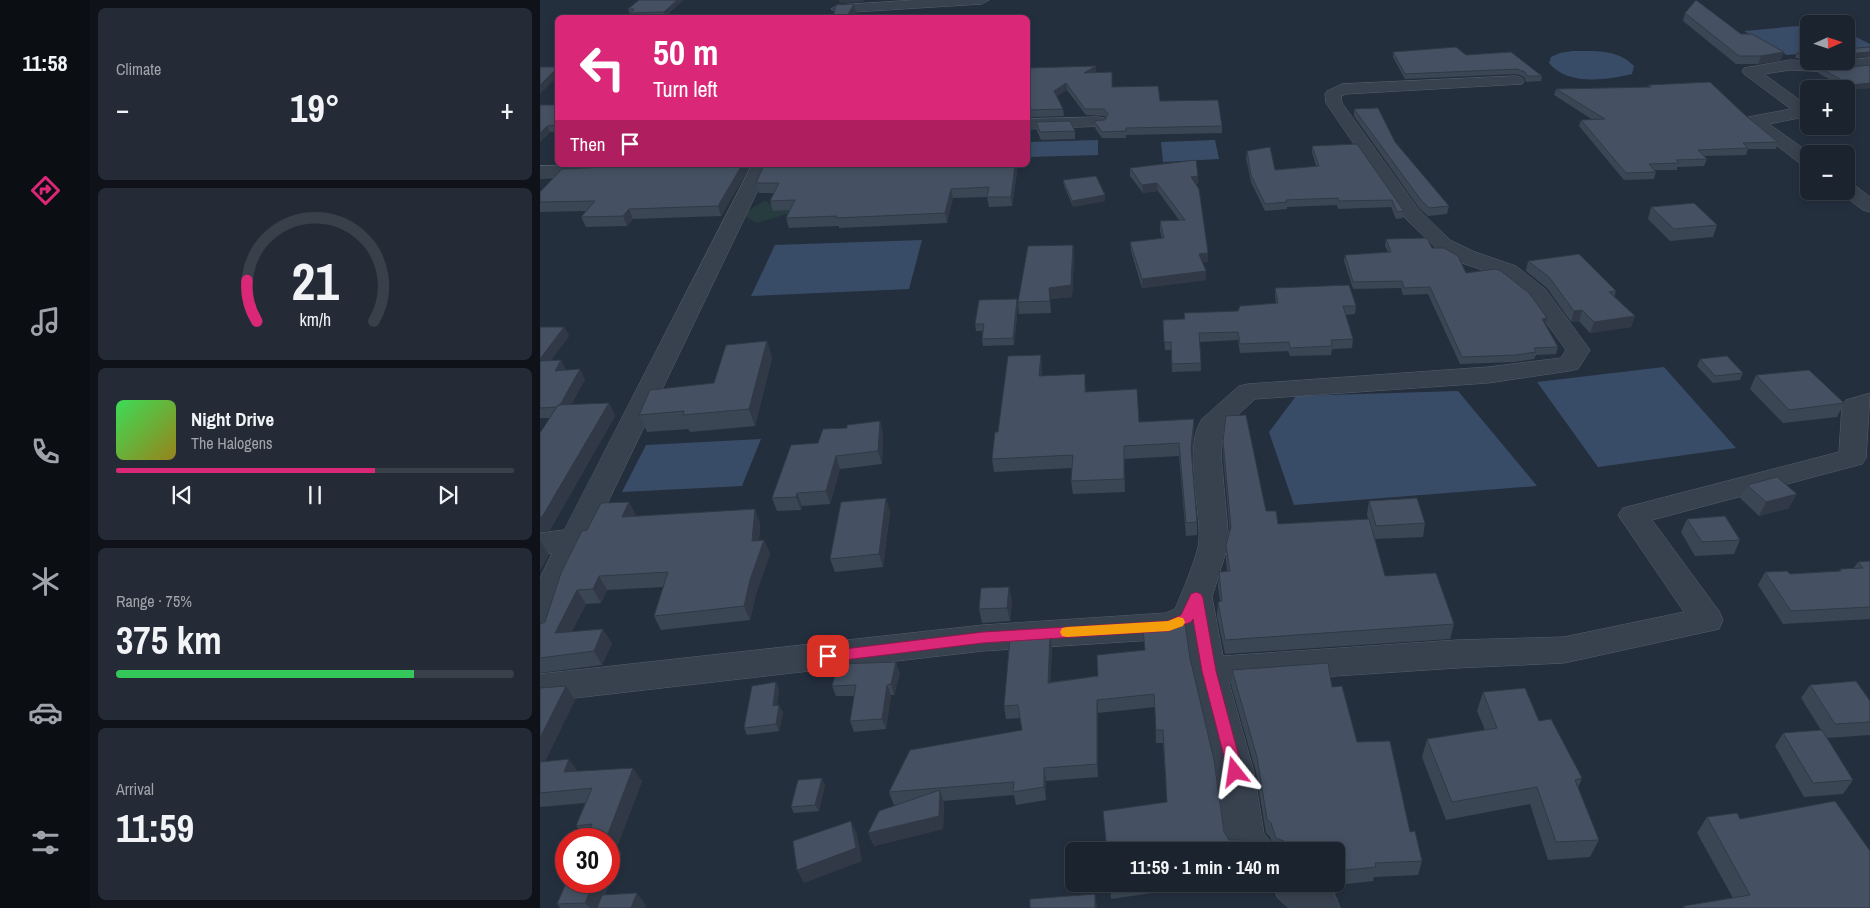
<!DOCTYPE html>
<meta charset="utf-8">
<style>
:root{--surface:#1b232e;--page:#242b36;--text:#f1f3f6;--muted:#a0a4aa;--line:#39404a;--accent:#db2777}
body{margin:0;font-family:"Archivo Narrow",sans-serif;background:var(--page);color:var(--text);height:100vh;display:flex;flex-direction:column;font-size:19px;white-space:nowrap}
*{box-sizing:border-box;margin:0}
p{font-size:16px;color:var(--muted)}
.icon{flex:none;width:28px;height:28px;fill:none;stroke:currentColor;stroke-width:2;stroke-linecap:round;stroke-linejoin:round}
.map{position:relative;flex:1;overflow:hidden}
.drawer{display:flex;flex-direction:column;gap:8px;padding:8px;background:#0f1319;width:450px}
.drawer>*{flex:none}
.guide{position:absolute;left:15px;top:15px;width:475px;height:152px;border-radius:8px;box-shadow:0 2px 8px #0003,0 0 0 1px var(--line);background:#db2777;color:#fff;overflow:hidden}
.needle{width:32px;rotate:87deg}
.tools{position:absolute;left:1260px;top:15px;display:grid;gap:10px}
.tools a{display:grid;place-items:center;width:55px;height:55px;border-radius:8px;background:var(--surface);box-shadow:0 2px 8px #0003,0 0 0 1px var(--line);font-size:25px}
.speed{position:absolute;left:15px;top:828px;display:flex;gap:10px;font-size:25px;font-weight:700;text-align:center}
.speed>*{display:grid;place-content:center;width:65px;height:65px;border-radius:50%;background:var(--surface);box-shadow:0 2px 8px #0003,0 0 0 1px var(--line);line-height:1}
.speed .limit{border:8px solid #d22;background:#fff;color:#111}
.pin{position:absolute;display:grid;place-items:center;width:42px;height:42px;color:#fff;margin:-21px;border-radius:10px;box-shadow:0 2px 8px #0006}
.me{position:absolute;width:55px;margin:-28px;rotate:345deg;stroke-linejoin:round;filter:drop-shadow(0 0 4px #0008)}
.turn{display:flex;align-items:center;gap:18px;height:105px;padding:0 15px;font-size:22px}
.turn .icon{width:65px;height:65px;stroke-width:2.5}
.turn b{display:block;font-size:35px;line-height:42px}
.then{display:flex;align-items:center;height:48px;padding:0 15px;background:#0003;gap:10px;font-size:19px}
.big{font-size:38px;font-weight:700;line-height:1.1}
.drawer .tile{flex:1;display:flex;flex-direction:column;justify-content:center;gap:8px;min-width:0;padding:0 18px;border-radius:8px;background:var(--page)}
.drawer .dial{align-items:center;gap:0}
.dial svg{height:130px;overflow:visible;fill:none;stroke:var(--line);stroke-width:7;stroke-linecap:round;text-anchor:middle}
.dial text{fill:var(--text);stroke:none}
.song{display:flex;align-items:center;gap:15px}
.cover{width:60px;height:60px;border-radius:8px;background:linear-gradient(135deg,hsl(130 70% 55%),hsl(50 70% 35%))}
.played{height:5px;border-radius:2px;background:linear-gradient(90deg,var(--accent) 65%,var(--line) 65%)}
.keys{display:flex;justify-content:space-around;direction:ltr}
.heat{display:flex;justify-content:space-between;align-items:center;font-size:28px;direction:ltr}
.charge{height:8px;border-radius:4px;background:linear-gradient(90deg,#34c759 75%,var(--line) 0)}
.trip{position:absolute;left:525px;top:842px;width:280px;height:50px;border-radius:8px;background:var(--surface);box-shadow:0 2px 8px #0003,0 0 0 1px var(--line);font-weight:700;line-height:50px;text-align:center}
main{display:flex;flex:1;min-height:0}
.menu{display:flex;flex-direction:column;width:90px;justify-content:space-around;align-items:center;background:#0b0e12;color:var(--muted)}
.menu .icon{width:35px;height:35px}
.menu .selected{color:var(--accent)}
.menu b{font-size:22px;color:var(--text)}
.map>svg:first-child{display:block}
.green{fill:#263c3f}
.water{fill:#394c67}
.lines{fill:none;stroke-linecap:round;stroke-linejoin:round}
.minor-casing{stroke:#565f6c;stroke-width:1}
.minor{fill:#38414e;fill-rule:evenodd}
.wall{fill:#3b4654}
.shaded-wall{fill:#303945}
.building{fill:#455162;stroke:#303945}
.route{fill:#db2777;stroke:#8e194d}
.slow{fill:#f59e0b}
</style>
<main>
<nav class="menu">
<b>11:58</b>
<svg class="icon selected" aria-label="directions" viewBox="0 0 24 24"><path d="M12 3l9 9-9 9-9-9zM9 14v-3h6M13 9l2 2-2 2"/></svg>
<svg class="icon" aria-label="music" viewBox="0 0 24 24"><path d="M9 18V5l10-2v13"/><circle cx="6" cy="18" r="3"/><circle cx="16" cy="16" r="3"/></svg>
<svg class="icon" aria-label="phone" viewBox="0 0 24 24"><path d="M5 4h4l2 5-3 2q2 4 5 5l2-3 5 2v4C11 20 4 13 5 4z"/></svg>
<svg class="icon" aria-label="climate" viewBox="0 0 24 24"><path d="M12 3v18M4 7l16 10M4 17L20 7"/></svg>
<svg class="icon" aria-label="car" viewBox="0 0 24 24"><path d="M5 17H2v-5l4-1 3-4h7l3 4 3 1v5h-3M9 17h6M6 11h13"/><circle cx="7" cy="17" r="2"/><circle cx="17" cy="17" r="2"/></svg>
<svg class="icon" aria-label="filters" viewBox="0 0 24 24"><path d="M4 7h16M4 17h16"/><circle cx="9" cy="7" r="2"/><circle cx="15" cy="17" r="2"/></svg>
</nav>
<section class="drawer">
<div class="tile"><p>Climate</p>
<div class="heat"><a>−</a><b class="big">19°</b><a>+</a></div>
</div>
<div class="tile dial"><svg viewBox="0 0 100 80">
<path d="M14 69A42 42 0 1 1 86 69"/>
<path d="M14 69A42 42 0 0 1 8 44" stroke="#db2777"/>
<text x="50" y="56" font-size="32" font-weight="700">21</text>
<text x="50" y="72" font-size="11">km/h</text>
</svg></div>
<div class="tile">
<div class="song"><i class="cover"></i><div><b>Night Drive</b><p>The Halogens</p></div></div>
<div class="played"></div>
<div class="keys"><svg class="icon" aria-label="previous" viewBox="0 0 24 24"><path d="M18 5L8 12l10 7zM5 5v14"/></svg><svg class="icon" aria-label="pause" viewBox="0 0 24 24"><path d="M8 5v14M16 5v14"/></svg><svg class="icon" aria-label="next" viewBox="0 0 24 24"><path d="M6 5l10 7-10 7zM19 5v14"/></svg></div>
</div>
<div class="tile"><p>Range · 75%</p><b class="big">375 km</b><div class="charge"></div></div>
<div class="tile"><p>Arrival</p><b class="big">11:59</b></div>
</section>
<div class="map">
<svg width="1330" height="908" viewBox="0 0 1330 908">
<rect width="100%" height="100%" fill="#242f3e"/>
<path class="green" d="M226,200L231,206L261,200L260,210L217,223L202,214Z"/>
<path class="water" d="M1269,25V53L1247,55L1204,31Z
M1306,32L1330,44V47L1306,49Z
M1033,51C1055,51 1078,49 1094,66L1092,74C1066,80 1028,86 1009,63L1011,57L1020,53Z
M558,140V155L488,157V142Z
M675,140L679,159L623,162L621,142Z
M382,240L369,289L211,296L235,245Z
M1124,367L1196,448L1058,467L997,382Z
M918,391L997,486L754,505L729,432L756,396Z
M221,439L202,486L82,492L106,445Z"/>
<g class="lines">
<defs>
<path id="minor" d="M376,0H449L442,4L298,13L291,9L298,5Z
M1330,58V68L1292,72L1250,70L1224,74L1269,107V116L1229,124L1271,154H1269V166L1262,165L1205,121L1208,117L1251,109L1204,74L1202,71L1204,68L1250,60L1292,62Z
M976,76L982,78L984,81L982,84L806,94L801,96L802,103L878,209L910,240L935,252L976,266L1005,289L1050,350L1038,369L1029,371L948,383L715,399L684,428L681,455L689,542L672,597L683,656L917,640L1024,637L1144,612L1078,515L1083,508L1299,452L1302,406L1306,400L1330,393L1326,458L1322,464L1112,520L1179,611L1183,620L1179,629L1024,663L917,668L689,683L714,772L724,834L728,838L734,851H689L686,844L676,772L652,671L646,633L629,639L443,651L0,702V674L443,625L626,613L635,609C641,595 658,555 659,541C661,507 643,447 662,419L699,386L708,384L948,367L1021,358L1026,350L989,299L960,276L919,262L896,248L864,217L786,103L785,94L787,91L802,84Z
M558,117L564,118L567,122L564,126L488,129V119Z
M40,165L65,166L67,170L65,174L58,176L0,178V166Z
M212,165H230L28,585L16,626L12,635L0,639V578L12,553L0,555V533L24,530Z
M1306,182L1313,184L1330,197V212L1323,210L1299,192L1306,191Z
M732,884H782L794,893L800,908H749L738,898Z"/>
</defs>
<use href="#minor" class="minor-casing"/>
<use href="#minor" class="minor"/>
</g>
<path class="wall" d="M143,0L125,17H92L91,14H90L88,9Z
M1145,13L1201,34L1241,60L1218,64H1196L1143,21Z
M853,52L926,55L971,52L1002,76L1001,81L986,82L984,77L976,74L865,79L853,57Z
M1269,52V59L1255,58L1257,53Z
M1330,65V88L1309,90L1278,73L1280,68L1294,69Z
M488,68L556,72V73L573,87L620,101L682,126V133L586,135V138H562L555,128L554,121L565,120L566,118L564,116L546,115L527,90L517,96L523,109L524,116L491,117L488,108Z
M1109,85L1206,116L1238,142L1236,149H1208L1206,155L1164,156L1167,159L1164,166L1137,167V170H1114L1116,172L1114,179L1084,180L1039,126L1041,120H1053L1014,95L1016,89L1108,87Z
M0,105H18V132H10L0,142Z
M814,109L855,142L909,206L907,214L888,216L879,208L814,116Z
M496,122L535,131V139L501,140L497,131Z
M817,144L864,211L863,218L856,219L851,207L798,209L797,205L747,207V209L725,211L711,182L706,158L707,151L735,170L776,166L772,152V146Z
M113,165H211L181,216L93,219L87,226L46,227L41,217L46,211L0,212V202Z
M478,165L472,206L449,207L447,197L413,198L407,223L299,228V226L249,228L246,218L250,210L233,211L230,201L234,193H219L216,183Z
M590,168L658,184H656L668,253V262H663L666,271V280L602,288L591,251L590,242L622,239L620,230V221L639,220L618,191L603,193L590,176Z
M523,180L565,201L533,207L524,186Z
M1111,207L1177,225L1173,237L1130,241L1108,219Z
M846,239L892,248L926,273L1006,325L1018,347L1016,354L996,355L994,359L974,362L920,364L888,294L863,295L861,288L813,289L804,261L805,255L848,252L845,246Z
M533,245L534,256L532,297L510,299L511,313L479,314L478,302Z
M988,261L1076,291L1074,297L1095,316L1091,327L1050,333L1039,321L1031,322L1007,288L986,271Z
M735,288L816,306L815,314L806,315L813,339L812,348L792,349L791,355L750,356L748,351L700,353L698,340L660,342L661,371L632,372L631,350H625L623,320L644,319V313L698,311L736,303L735,296Z
M477,299L478,305L474,345L443,346L442,339L443,331H436L435,324Z
M0,327H24L29,336L11,360L26,370L45,379L31,405L69,403L75,416L10,530V418H0Z
M227,341L232,358L215,426L150,432L148,429L107,432L99,415L174,383Z
M1160,359L1203,373L1200,380L1173,383L1157,366Z
M502,368V376L546,387V392L599,422L654,432L652,456L657,522V535L646,536L639,456L584,459L585,492L533,494L531,481L532,468L454,472L452,459L458,432Z
M1216,375L1304,403L1297,417L1243,423L1210,389Z
M340,421L343,434L342,464L300,469L290,504L262,506L261,510L237,511L232,498L278,443L307,428Z
M683,441L726,511L738,524L828,519L827,514L829,501L885,523L883,537L835,539L845,576L914,624L910,639L685,654L677,616L678,602L680,601L678,586L679,572L687,571L686,559V545L690,532L683,455Z
M1207,485L1249,508L1219,516L1200,498Z
M346,498L350,512L343,567L295,572L290,559Z
M89,502L96,516L220,523L219,540H224L230,554L216,594L210,620L121,630L114,616L123,587L67,590L61,603L46,604L32,631L72,643L62,665L0,673V624L5,622L47,530Z
M1147,519L1200,540L1194,554L1155,556L1141,532Z
M1330,561V619L1243,624L1218,585L1225,572L1250,574L1299,571L1300,569H1313L1318,562Z
M472,600L470,621L442,623L439,609Z
M510,635L512,648L510,682L558,676L650,658L684,832L689,840L704,848V851H567L627,802L623,743H616L615,707L558,713V777L506,781V800L476,805L474,795L403,801L404,803L403,829L334,846L328,833L358,804L354,805L349,792L482,730L480,718L466,719L464,706Z
M692,670L792,687L817,742L870,832L882,861L878,875L834,877L833,881L788,886L785,884H796V851H735L730,837L726,833L716,772L691,685Z
M360,673L354,695H351L346,729L314,732L310,721L314,696H296L292,686Z
M1270,685L1330,701V735L1287,738L1313,780L1303,794L1264,797L1235,746L1243,733L1281,730L1261,698Z
M0,688L35,700L5,761L38,771L102,781L77,847L82,853L65,894L106,905L105,908H20L17,904L46,838L36,826L45,803L0,807Z
M239,689L237,705L243,712L239,731L207,735L204,728Z
M943,692L999,721L1042,778L1038,788L1059,840L1050,857L1008,860L990,804L906,820L882,757L887,739L945,730L937,711Z
M285,785L279,811L254,813L251,807Z
M1167,817L1200,819L1330,908H1143L1144,906L1193,898L1157,833Z
M570,884H633V890L571,899Z"/>
<path class="shaded-wall" d="M137,0H143L125,17L124,12Z
M299,0H324L323,2L300,3Z
M314,4L316,14L314,18H306Z
M1244,52L1241,60L1218,64L1221,56Z
M1330,52V57L1306,59V54Z
M556,66V72L544,80V73Z
M18,67V76L0,94V85Z
M526,83L527,90L515,97L514,91Z
M1330,83V88L1309,90L1311,85Z
M7,126L10,132L0,142V133Z
M202,165H211L181,216L178,206Z
M475,165H478L472,206L471,197Z
M658,176V184L651,185V177Z
M617,183L618,191L603,193L602,185Z
M411,189L413,198L407,223L405,213Z
M565,195V201L533,207L532,201Z
M89,209L93,219L87,226L83,216Z
M533,245L534,256L532,297L510,299L511,313L509,288Z
M668,253V262L659,263V254Z
M666,271V280L602,288V279Z
M477,299L478,305L474,345L473,338Z
M1042,310L1039,321L1031,322L1034,311Z
M1095,316L1091,327L1050,333L1054,322Z
M1007,318L1006,325L1002,319Z
M24,327L29,336L3,371L0,365V359Z
M227,341L232,358L215,426L209,409Z
M501,355L502,368L501,389L499,376Z
M21,360L26,370L15,371Z
M40,369L45,379L24,417L19,406Z
M69,403L75,416L10,530L0,532V517Z
M654,419V432L651,461V448Z
M340,421L343,434L342,464L338,451Z
M296,456L300,469L290,504L286,491Z
M257,493L262,506L261,510L256,497Z
M1257,494L1249,508L1219,516L1226,502Z
M346,498L350,512L343,567L339,554Z
M89,502L96,516L82,517Z
M215,509L220,523L218,555L212,541Z
M224,540L230,554L216,594L210,620L204,606L210,580Z
M1,542L9,555L0,571V544Z
M59,576L67,590L61,603L53,589Z
M469,587L472,600L470,621L467,608Z
M37,590L46,604L24,647L15,633Z
M63,629L72,643L62,665L54,651Z
M510,635L512,648L510,696L508,683Z
M356,662L360,673L354,695L351,684Z
M236,682L239,689L236,712L233,706Z
M347,685L351,695L346,729L342,719Z
M26,686L35,700L0,772V738Z
M557,700L558,713V777L557,764Z
M239,705L243,712L239,731L236,724Z
M29,759L39,773L24,772Z
M93,768L102,781L77,847L82,853L59,908H50L45,903L54,881H69V839H66Z
M504,768L506,781V800L504,787Z
M282,778L285,785L279,811L275,805Z
M400,790L404,803L403,829L334,846L328,833Z
M311,821L317,834L322,861L264,883L257,870Z
M97,893L106,905L105,908H91Z
M555,894L557,906V908H555Z"/>
<path class="building" d="M99,0H137L124,12L91,13L94,9H88Z
M1156,0L1201,34H1212L1244,52L1221,56H1199L1145,13Z
M314,4L306,18H293L296,5Z
M916,47L926,55L971,52L1002,76H987L985,72L977,69L865,74L853,52Z
M1330,47V52L1306,54V49Z
M1269,52V54L1257,53Z
M1330,65V83L1311,85L1280,68L1294,69Z
M556,66L544,73L572,72V87L618,86L620,101L678,100L682,126L586,128V131L562,132L554,121L565,120L568,114L564,109H545L526,83L514,91L523,109L490,110L488,103V68Z
M0,67H18L0,85Z
M1170,82L1206,116L1238,142L1203,143L1208,148L1158,150L1167,159L1136,160L1139,163L1109,164L1116,172L1086,173L1041,120L1065,119L1016,89L1111,87L1109,85Z
M0,105H18V125L7,126L0,133Z
M838,108L855,142L909,206L889,208L881,200L814,109Z
M530,121L535,131L500,132L496,122Z
M817,144L864,211L857,212L852,200L799,201L798,198L746,200L747,202L725,204L711,175L707,151L730,147L735,170L779,166L772,146Z
M656,160L658,176L651,177L659,189L668,253L659,254L666,271L602,279L590,242L624,238L620,221L645,220L617,183L602,185L590,168Z
M113,165H202L178,206L89,209L83,216L41,217L55,201L0,202V192L22,169Z
M224,165H475L471,197H447L449,187L411,189L405,213L296,218L297,216L246,218L255,200L230,201L239,183H216Z
M556,176L565,195L532,201L523,180Z
M1154,203L1177,225L1134,229L1111,207Z
M887,238L892,248H904L918,256L926,273L955,269L961,271L989,293L1007,318L1002,319L1018,347L994,348L996,352L976,355L922,357L890,287L864,288L862,281L813,282L805,255L851,252L846,239Z
M533,245L531,285L509,288L510,301L478,302L488,246Z
M1039,254L1076,291L1069,292L1095,316L1054,322L1042,310L1034,311L1009,277L988,261Z
M809,285L816,306H803L813,339L791,340L792,346L750,348L749,342L700,344L698,332L659,333L661,363L632,364L631,342H624L623,320L645,319L644,313L698,311L700,306L738,303L735,288Z
M477,299L473,338L442,339L444,324H435L439,300Z
M0,327H24L0,359Z
M227,341L209,409L143,415L144,411L99,415L110,390L174,383L186,345Z
M501,355L499,376L545,374V392L597,389L599,422L654,419L651,448L657,522L646,523L639,443L584,446V479L531,481L533,455L452,459L455,432H458L468,356Z
M1187,356L1203,373L1175,376L1160,359Z
M21,360L15,371L40,369L20,405H18L17,407L0,408V361Z
M1269,370L1304,403L1249,410L1216,375Z
M69,403L2,517H0V433L18,405Z
M706,415L726,511H736L738,524L829,519L845,576L896,573L914,624L685,640L678,602L682,601L679,572L690,571L686,545L691,527L683,441L686,416Z
M340,421L338,451L296,456L286,491L257,493L256,497L232,498L251,445L278,443L283,429L307,428V425Z
M1237,477L1257,494L1226,502L1207,485Z
M346,498L339,554L290,559L301,502Z
M877,498L885,523L836,526L829,501Z
M89,502L82,517L215,509L212,541L224,540L210,580L204,606L114,616L128,572L59,576L53,589L37,590L15,633L63,629L54,651L0,658V624L5,622L21,573L42,531L47,530L61,503Z
M1185,516L1200,540L1162,542L1147,519Z
M1330,561V607L1251,611L1225,572L1247,571L1250,574L1301,571L1300,569L1323,568L1318,562Z
M469,587L467,608L439,609L441,588Z
M645,624L650,658L674,760L684,832L689,840H702L704,848L684,851H567L563,811L627,802L623,730H616L614,694L557,700V764L504,768V787L473,792L474,782L349,792L370,750L482,730L478,705L464,706L470,638L510,635L508,683L558,676L557,655L605,650L603,629Z
M356,662L351,684L347,685L342,719L310,721L316,685L292,686L298,664Z
M788,663L792,687L802,686L817,742L850,741L870,832L875,831L882,861L835,863L836,867L796,871V851H770L736,838L731,823L727,819L717,757L692,670Z
M1316,681L1330,701V722L1295,724L1270,685Z
M236,682L233,706L239,705L236,724L204,728L212,686Z
M26,686L0,738V688Z
M985,688L999,721L1011,719L1042,778L1035,780L1059,840L1016,842L997,787L912,802L887,739L957,728L943,692Z
M1282,730L1313,780L1273,783L1243,733Z
M29,759L24,772L93,768L66,839H46L52,824L36,826L52,788L0,793V762Z
M282,778L275,805L251,807L258,780Z
M400,790L399,816L328,833L339,811Z
M1295,801L1330,851V908H1145L1144,906L1210,895L1167,817L1197,813L1200,819Z
M311,821L316,848L257,870L253,841Z
M69,840H72L69,848Z
M27,881H54L45,903L17,904Z
M570,884H593L570,887Z
M97,893L91,908H57L62,895Z
M555,894V908H490V899Z"/>
<path class="route" d="M656,592L661,594L663,598L676,671L703,772L701,776L695,778L690,776L688,772L662,671L653,619L651,622L629,631L443,643L288,662L283,660L281,656L283,652L288,651L443,632L628,621L641,615L651,594Z"/>
<path class="slow" d="M638,617L643,618L645,622L643,626L629,631L527,637L522,636L520,632L522,628L527,627L628,621Z"/>
</svg>
<div class="tools">
<a><svg class="needle" viewBox="-14 -14 28 28"><path d="M0-13l5 13h-10z" fill="#e53935"/><path d="M0 13l5-13h-10z" fill="#a0a4aa"/></svg></a>
<a>+</a>
<a>−</a>
</div>
<div class="speed"><div class="limit">30</div></div>
<div class="pin" style="left:288px;top:656px;background:#d93025"><svg class="icon" aria-label="arrive" viewBox="0 0 24 24"><path d="M6 21V4h12l-3 4 3 4H6"/></svg></div>
<svg class="me" style="left:695px;top:772px" viewBox="-20 -20 40 40"><path d="M0-17L14 15 0 8-14 15z" fill="#db2777" stroke="#fff" stroke-width="4"/></svg>
<div class="trip">11:59 · 1 min · 140 m</div>
<div class="guide">
<div class="turn"><svg class="icon" aria-label="left" viewBox="0 0 24 24"><path d="M17 20v-9H6M10 6l-5 5 5 5"/></svg><div><b>50 m</b>Turn left</div></div>
<div class="then">Then<svg class="icon" aria-label="arrive" viewBox="0 0 24 24"><path d="M6 21V4h12l-3 4 3 4H6"/></svg></div>
</div>
</div>
</main>
